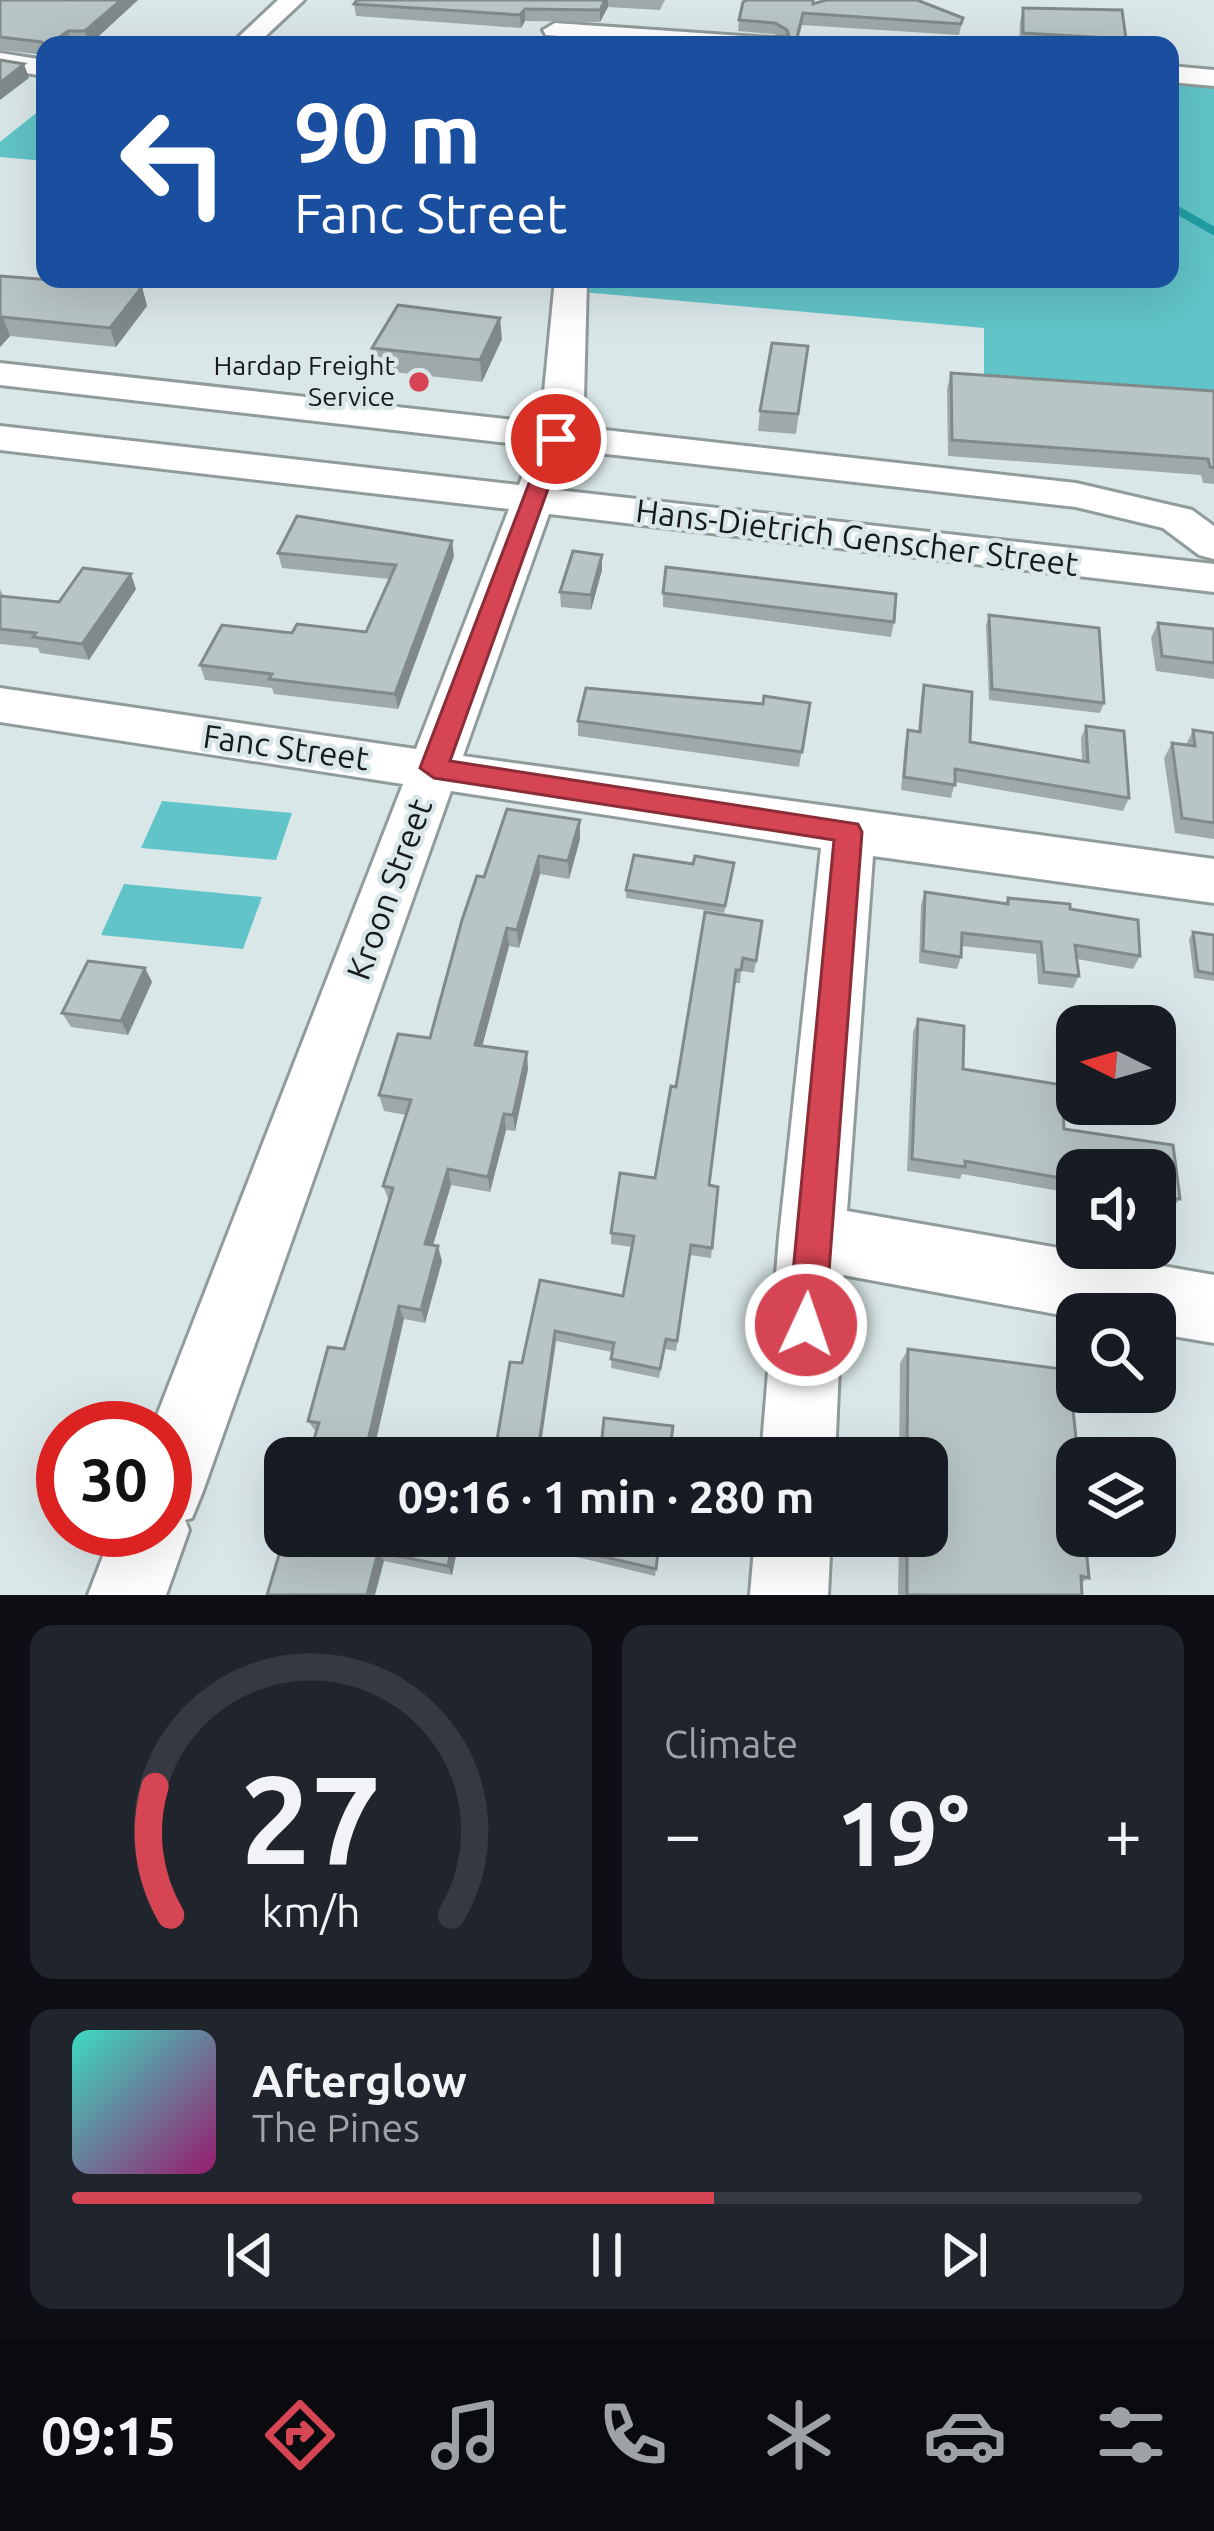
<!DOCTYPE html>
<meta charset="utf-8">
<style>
:root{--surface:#171b24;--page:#20242c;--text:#f1f3f6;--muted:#9ea1a6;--line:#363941;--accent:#d64553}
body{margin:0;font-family:Ubuntu,sans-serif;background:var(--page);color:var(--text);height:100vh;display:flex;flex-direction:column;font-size:45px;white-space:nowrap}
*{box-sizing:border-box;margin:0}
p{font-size:39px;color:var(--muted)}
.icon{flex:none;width:66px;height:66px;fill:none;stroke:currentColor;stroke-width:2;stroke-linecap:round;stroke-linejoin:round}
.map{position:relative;height:1595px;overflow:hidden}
.sheet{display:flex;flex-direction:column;gap:30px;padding:30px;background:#0d0f14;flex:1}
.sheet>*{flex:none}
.top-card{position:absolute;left:36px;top:36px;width:1143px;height:252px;border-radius:24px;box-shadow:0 12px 48px #0002;background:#1a4fa0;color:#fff;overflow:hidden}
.needle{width:78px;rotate:275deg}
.buttons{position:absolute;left:1056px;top:1005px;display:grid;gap:24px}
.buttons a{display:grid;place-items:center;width:120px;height:120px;border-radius:24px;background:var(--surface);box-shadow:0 12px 48px #0002;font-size:60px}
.speed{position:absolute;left:36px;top:1401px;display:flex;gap:24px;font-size:60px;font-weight:700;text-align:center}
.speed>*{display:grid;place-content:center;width:156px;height:156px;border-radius:50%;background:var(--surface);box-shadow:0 12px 48px #0002;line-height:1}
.speed .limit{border:18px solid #d22;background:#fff;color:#111}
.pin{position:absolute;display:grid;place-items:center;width:102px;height:102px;color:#fff;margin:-51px;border:6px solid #fff;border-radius:50%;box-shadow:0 3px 12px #0007}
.me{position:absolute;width:132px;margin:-66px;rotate:3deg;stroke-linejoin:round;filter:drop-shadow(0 0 9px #0008)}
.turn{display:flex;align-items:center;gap:42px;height:252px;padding:0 60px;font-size:54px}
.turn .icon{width:156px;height:156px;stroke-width:2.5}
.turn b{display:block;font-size:84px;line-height:102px}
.big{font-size:90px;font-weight:700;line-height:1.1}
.sheet .widget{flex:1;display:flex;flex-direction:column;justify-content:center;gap:18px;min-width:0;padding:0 42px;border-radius:24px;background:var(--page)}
.sheet .dial{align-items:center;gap:0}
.dial svg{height:312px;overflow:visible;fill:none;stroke:var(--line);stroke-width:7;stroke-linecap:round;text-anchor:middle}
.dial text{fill:var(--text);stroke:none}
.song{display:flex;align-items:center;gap:36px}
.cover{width:144px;height:144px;border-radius:18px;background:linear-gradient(135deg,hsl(170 70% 55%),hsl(320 70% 35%))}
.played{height:12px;border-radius:6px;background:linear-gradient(90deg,var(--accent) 60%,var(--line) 60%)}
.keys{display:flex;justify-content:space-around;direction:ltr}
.heat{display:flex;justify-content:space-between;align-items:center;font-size:66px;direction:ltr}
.sheet .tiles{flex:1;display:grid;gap:30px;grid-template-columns:1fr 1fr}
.widget:last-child{grid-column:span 2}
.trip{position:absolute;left:264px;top:1437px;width:684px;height:120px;border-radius:24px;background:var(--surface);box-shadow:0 12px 48px #0002;font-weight:700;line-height:120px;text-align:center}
.menu{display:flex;height:192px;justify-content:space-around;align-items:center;background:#090b0e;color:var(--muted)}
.menu .icon{width:84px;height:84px}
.menu .selected{color:var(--accent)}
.menu b{font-size:54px;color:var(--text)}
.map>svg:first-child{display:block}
.green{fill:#61c4c8}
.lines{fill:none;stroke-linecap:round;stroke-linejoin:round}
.stream{stroke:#219ea3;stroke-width:8}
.minor-casing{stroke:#909c9c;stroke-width:6}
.minor{fill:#fff;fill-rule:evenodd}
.wall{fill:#9ea9a9}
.shaded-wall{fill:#818a8a}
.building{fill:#b8c5c5;stroke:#818a8a;stroke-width:3}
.route{fill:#d64553;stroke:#8b2d36;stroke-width:3}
.poi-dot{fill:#d64553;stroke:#dae7e8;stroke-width:4.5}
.labels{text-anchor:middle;stroke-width:9;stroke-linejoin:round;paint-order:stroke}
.far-poi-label{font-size:27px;fill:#151a1a;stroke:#dae7e8;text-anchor:end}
.street-label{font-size:33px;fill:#151a1a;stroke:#dae7e8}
</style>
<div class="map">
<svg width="1214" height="1595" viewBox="0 0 1214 1595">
<rect width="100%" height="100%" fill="#dae7e8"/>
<path class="green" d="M1170,80L1214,83V395L984,375V328L571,291V279H1170Z
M45,106V161L0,157V142Z
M162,801L292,813L276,860L141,848Z
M124,884L262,897L243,949L101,935Z"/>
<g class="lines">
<path class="stream" d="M1170,206L1214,231"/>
<defs>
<path id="minor" d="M278,0H304L256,45H230Z
M555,23L772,38L784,45H666L546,35L543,30Z
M0,53L45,60V76L0,69Z
M1170,66L1214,70V86L1170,82Z
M555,279H587L584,398L578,427L1076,483L1192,510L1214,526V559L1199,555L1163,528L1076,507L571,450L557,490L1214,564V592L549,514L463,756L1214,859V903L873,856L847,1211L1214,1275V1343L1155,1333V1314H1077V1318L843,1275L835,1458H761L779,1237L821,848L451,791L203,1491L192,1518L185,1520L189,1530L166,1595H88L113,1530H165V1428H152L403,784L0,722V688L416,749L509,509L0,450V426L519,485L534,446L0,385V363L541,423Z
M755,1536H831L828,1595H750Z"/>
</defs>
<use href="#minor" class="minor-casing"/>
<use href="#minor" class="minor"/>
</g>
<path class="wall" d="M0,0H138L89,45H45V55L0,50Z
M357,0H665L660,10L608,7L600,22L525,21L521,28L356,16L354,4Z
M813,4L963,18L959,35L802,25L797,45L774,34L738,31L739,20Z
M1023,8L1126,39L1124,45H1019L1020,22Z
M0,276L142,287L147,306L116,347L10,336L0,347Z
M502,339L482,382L375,370L372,348Z
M808,346L796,434L758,431L760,411Z
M951,373L1214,391V484L1203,483L1201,475L948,456L947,389Z
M278,553L454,556L398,709L274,694L272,688L205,680L200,665L292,633L366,632L389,579L282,568Z
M602,555V570L591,610L561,607L560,592Z
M0,589L4,597L59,602L136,589L89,660L40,653L38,648L0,644Z
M663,593L894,622L891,637L663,607Z
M989,615L1104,703L1100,713L989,700L986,625Z
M1158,623L1214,629V679L1156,671L1151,638Z
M924,685L970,742L1082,761L1081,738L1086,726L1129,798L1123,811L955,782L951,798L901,790L905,743L908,730L918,732L921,697Z
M810,703L799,767L578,736V721L763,704Z
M1193,730L1214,733V839L1175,833L1164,758L1172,743L1186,745Z
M580,820V839L569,879L540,874L519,948L509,946L482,1046L528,1069L515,1131L506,1130L490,1192L451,1185L433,1245L442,1261L425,1323L404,1319L316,1432L308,1421L344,1349L389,1201L383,1186L406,1115L384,1111L379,1095L430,1038L484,877Z
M734,863L724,913L626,898V890L693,864Z
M925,892L1005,904L1008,898L1070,909L1140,956L1133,969L1077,959L1079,976L1073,988L1038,984L1036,954L962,946L961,957L957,969L919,963L921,905Z
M762,921L754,973L741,971L740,983H734L709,1185L718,1187L711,1258L690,1255L676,1351L665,1349L659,1378L611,1368L612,1352L556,1341L522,1363L540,1280L623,1296L632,1247L611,1244V1233L655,1178L676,1087Z
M1193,932L1214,935V981L1194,978L1189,939Z
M145,968L152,982L128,1035L71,1027L62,1013Z
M918,1019L964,1026L963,1069L1062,1085L1064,1129L1173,1145L1180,1199L1170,1211L1155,1208V1170H1077V1194L962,1174L960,1179L907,1171L913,1032Z
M908,1349L1089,1578L1081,1583L1082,1595H898L899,1536H927V1458H899L900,1363Z
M285,1535L460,1536L452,1575L384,1561Z
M660,1536L655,1576L552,1551L550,1544Z"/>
<path class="shaded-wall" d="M121,0H138L89,45L85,31Z
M605,0H608V7L600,22V10Z
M525,9V21L521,28L520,15Z
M68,31L71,45H49Z
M24,64L29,78L0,100V83Z
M142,287L147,306L116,347L110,328Z
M3,317L10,336L0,347V320Z
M500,318L502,339L482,382L480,360Z
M452,541L454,556L398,709L395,694Z
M602,555V570L591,610V595Z
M131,574L136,589L89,660L82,644Z
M580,820V839L569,879L568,861Z
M539,856L540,874L519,948L517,930Z
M507,928L509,946L478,1062L475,1045Z
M145,968L152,982L128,1035L121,1021Z
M527,1052L528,1069L515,1131L513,1115Z
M504,1114L506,1130L490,1192L488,1177Z
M448,1169L451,1185L429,1258L425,1244Z
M438,1246L442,1261L425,1323L421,1310Z
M399,1306L404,1319L372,1458H364Z
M555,1331L556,1341L539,1458H537Z
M454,1536H460L452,1575L448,1566Z
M378,1552L384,1561L375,1595H367Z"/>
<path class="building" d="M0,0H121L85,31H68L49,45H45V47L42,42L0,37Z
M357,0H605L600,10L525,9L520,15L354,4Z
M747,0H813V4L826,0H917L963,18L961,24L803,13L795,45H732L735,38L789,36L787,30L775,23L739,20L743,2Z
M1023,8L1122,10L1126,39L1023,33Z
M0,60L24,64L0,83Z
M0,276L142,287L110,328L3,317L0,320Z
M398,305L500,318L480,360L372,348Z
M772,343L808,346L798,414L760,411Z
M951,373L1214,391V468L1210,467L1208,459L952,440Z
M297,516L452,541L395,694L269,679L272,674L200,665L222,625L292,633L297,624L366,632L396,565L278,553Z
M573,551L602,555L591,595L560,592Z
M666,567L896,594L894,622L663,593Z
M83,568L131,574L82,644L33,637L36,633L0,629V596L59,602Z
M989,615L1099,628L1104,703L992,689Z
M1158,623L1214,629V663L1162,656Z
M924,685L972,692L970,742L1088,762L1086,726L1124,731L1129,798L955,769V785L904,777L908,730L920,732Z
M586,688L763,704L764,696L810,703L802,752L578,721Z
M1193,730L1214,733V823L1182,818L1172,743L1195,746Z
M507,809L580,820L568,861L539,856L517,930L507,928L475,1045L527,1052L513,1115L504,1114L488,1177L448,1169L425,1244L438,1246L421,1310L399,1306L364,1458H308L319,1423L308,1421L328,1347L344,1349L393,1188L383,1186L411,1100L379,1095L398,1034L430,1038L462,920L477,876L484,877Z
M634,855L693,864L695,856L734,863L725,906L626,890Z
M925,892L1008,904V898L1070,904V909L1138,920L1140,956L1075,945L1079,976L1044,972L1041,942L962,933L961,957L923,951Z
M705,912L762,921L756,961L743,958L741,970H736L709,1185L718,1187L712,1248L691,1245L677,1341L666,1339L660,1369L611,1359L614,1343L555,1331L537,1458H494L510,1362L522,1363L540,1280L623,1296L634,1236L611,1233L620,1173L655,1178L671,1086L676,1087Z
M1193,932L1214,935V974L1198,971Z
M88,961L145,968L121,1021L62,1013Z
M918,1019L964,1026L963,1069L1062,1085L1064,1129L1173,1145L1180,1199L1155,1195V1170H1077V1181L965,1161V1167L912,1159Z
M908,1349L1069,1370L1078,1458L1077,1536H1085L1089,1578L1081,1576L1082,1595H907V1536H927V1458H907Z
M604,1418L673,1426L669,1458H600Z
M285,1535V1536H454L448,1566L378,1552L367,1595H267Z
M552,1536H660L656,1569L550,1544Z"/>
<path class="route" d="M556,432L566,439L450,761L858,824L862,832L825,1325L819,1338L806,1344L793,1338L788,1325L834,840L434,778L420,768L546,439Z"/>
<circle class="poi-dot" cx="419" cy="382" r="12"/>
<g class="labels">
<g class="far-poi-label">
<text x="395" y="375">Hardap Freight<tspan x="395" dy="31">Service</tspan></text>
</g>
<g class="street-label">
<text transform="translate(857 537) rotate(7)" y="12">Hans-Dietrich Genscher Street</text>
<text transform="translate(286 747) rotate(8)" y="12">Fanc Street</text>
<text transform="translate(389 889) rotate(-70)" y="12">Kroon Street</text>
</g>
</g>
</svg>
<div class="buttons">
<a><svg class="needle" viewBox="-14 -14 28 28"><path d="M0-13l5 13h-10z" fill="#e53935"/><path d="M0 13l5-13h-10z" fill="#9ea1a6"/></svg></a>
<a><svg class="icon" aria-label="sound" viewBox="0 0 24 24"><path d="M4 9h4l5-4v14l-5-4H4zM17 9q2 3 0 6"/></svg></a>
<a><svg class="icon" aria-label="search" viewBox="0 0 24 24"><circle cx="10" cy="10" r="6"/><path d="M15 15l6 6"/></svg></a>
<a><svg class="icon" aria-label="layers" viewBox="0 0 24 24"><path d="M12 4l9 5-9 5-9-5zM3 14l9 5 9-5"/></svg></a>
</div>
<div class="speed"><div class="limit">30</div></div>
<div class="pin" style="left:556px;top:439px;background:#d93025"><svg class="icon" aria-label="arrive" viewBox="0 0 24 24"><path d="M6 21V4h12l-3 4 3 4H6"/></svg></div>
<svg class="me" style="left:806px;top:1325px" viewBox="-20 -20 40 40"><circle r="17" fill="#d64553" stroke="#fff" stroke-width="3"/><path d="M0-11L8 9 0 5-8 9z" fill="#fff"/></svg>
<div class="trip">09:16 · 1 min · 280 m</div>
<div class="top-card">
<div class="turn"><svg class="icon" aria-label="left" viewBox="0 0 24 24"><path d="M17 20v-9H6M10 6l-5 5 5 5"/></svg><div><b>90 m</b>Fanc Street</div></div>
</div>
</div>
<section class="sheet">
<div class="tiles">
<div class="widget dial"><svg viewBox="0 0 100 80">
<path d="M14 69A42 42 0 1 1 86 69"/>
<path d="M14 69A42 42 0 0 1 10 36" stroke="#d64553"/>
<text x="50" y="56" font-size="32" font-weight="700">27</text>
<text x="50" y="72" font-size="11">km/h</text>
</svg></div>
<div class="widget"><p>Climate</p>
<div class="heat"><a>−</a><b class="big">19°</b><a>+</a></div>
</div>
<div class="widget">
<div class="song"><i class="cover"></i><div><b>Afterglow</b><p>The Pines</p></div></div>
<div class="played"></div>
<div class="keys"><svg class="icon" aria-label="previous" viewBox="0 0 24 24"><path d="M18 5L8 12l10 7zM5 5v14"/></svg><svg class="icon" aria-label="pause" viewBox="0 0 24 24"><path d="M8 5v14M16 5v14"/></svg><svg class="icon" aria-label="next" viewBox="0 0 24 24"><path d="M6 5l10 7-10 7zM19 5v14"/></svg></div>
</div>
</div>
</section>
<nav class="menu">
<b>09:15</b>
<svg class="icon selected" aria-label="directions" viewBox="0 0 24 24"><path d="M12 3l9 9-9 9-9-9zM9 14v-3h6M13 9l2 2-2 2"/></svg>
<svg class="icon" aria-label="music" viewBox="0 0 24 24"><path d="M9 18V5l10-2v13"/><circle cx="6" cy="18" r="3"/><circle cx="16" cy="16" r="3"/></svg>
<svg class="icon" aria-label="phone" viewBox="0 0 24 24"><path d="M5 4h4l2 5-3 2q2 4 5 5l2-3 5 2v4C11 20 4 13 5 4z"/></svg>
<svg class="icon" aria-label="climate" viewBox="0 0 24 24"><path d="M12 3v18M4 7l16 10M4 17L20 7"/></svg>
<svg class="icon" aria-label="car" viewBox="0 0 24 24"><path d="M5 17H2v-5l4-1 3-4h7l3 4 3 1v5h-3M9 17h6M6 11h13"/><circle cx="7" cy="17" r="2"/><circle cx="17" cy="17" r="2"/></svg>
<svg class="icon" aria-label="filters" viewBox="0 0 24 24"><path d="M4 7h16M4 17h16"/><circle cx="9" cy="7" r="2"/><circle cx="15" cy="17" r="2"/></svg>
</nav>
